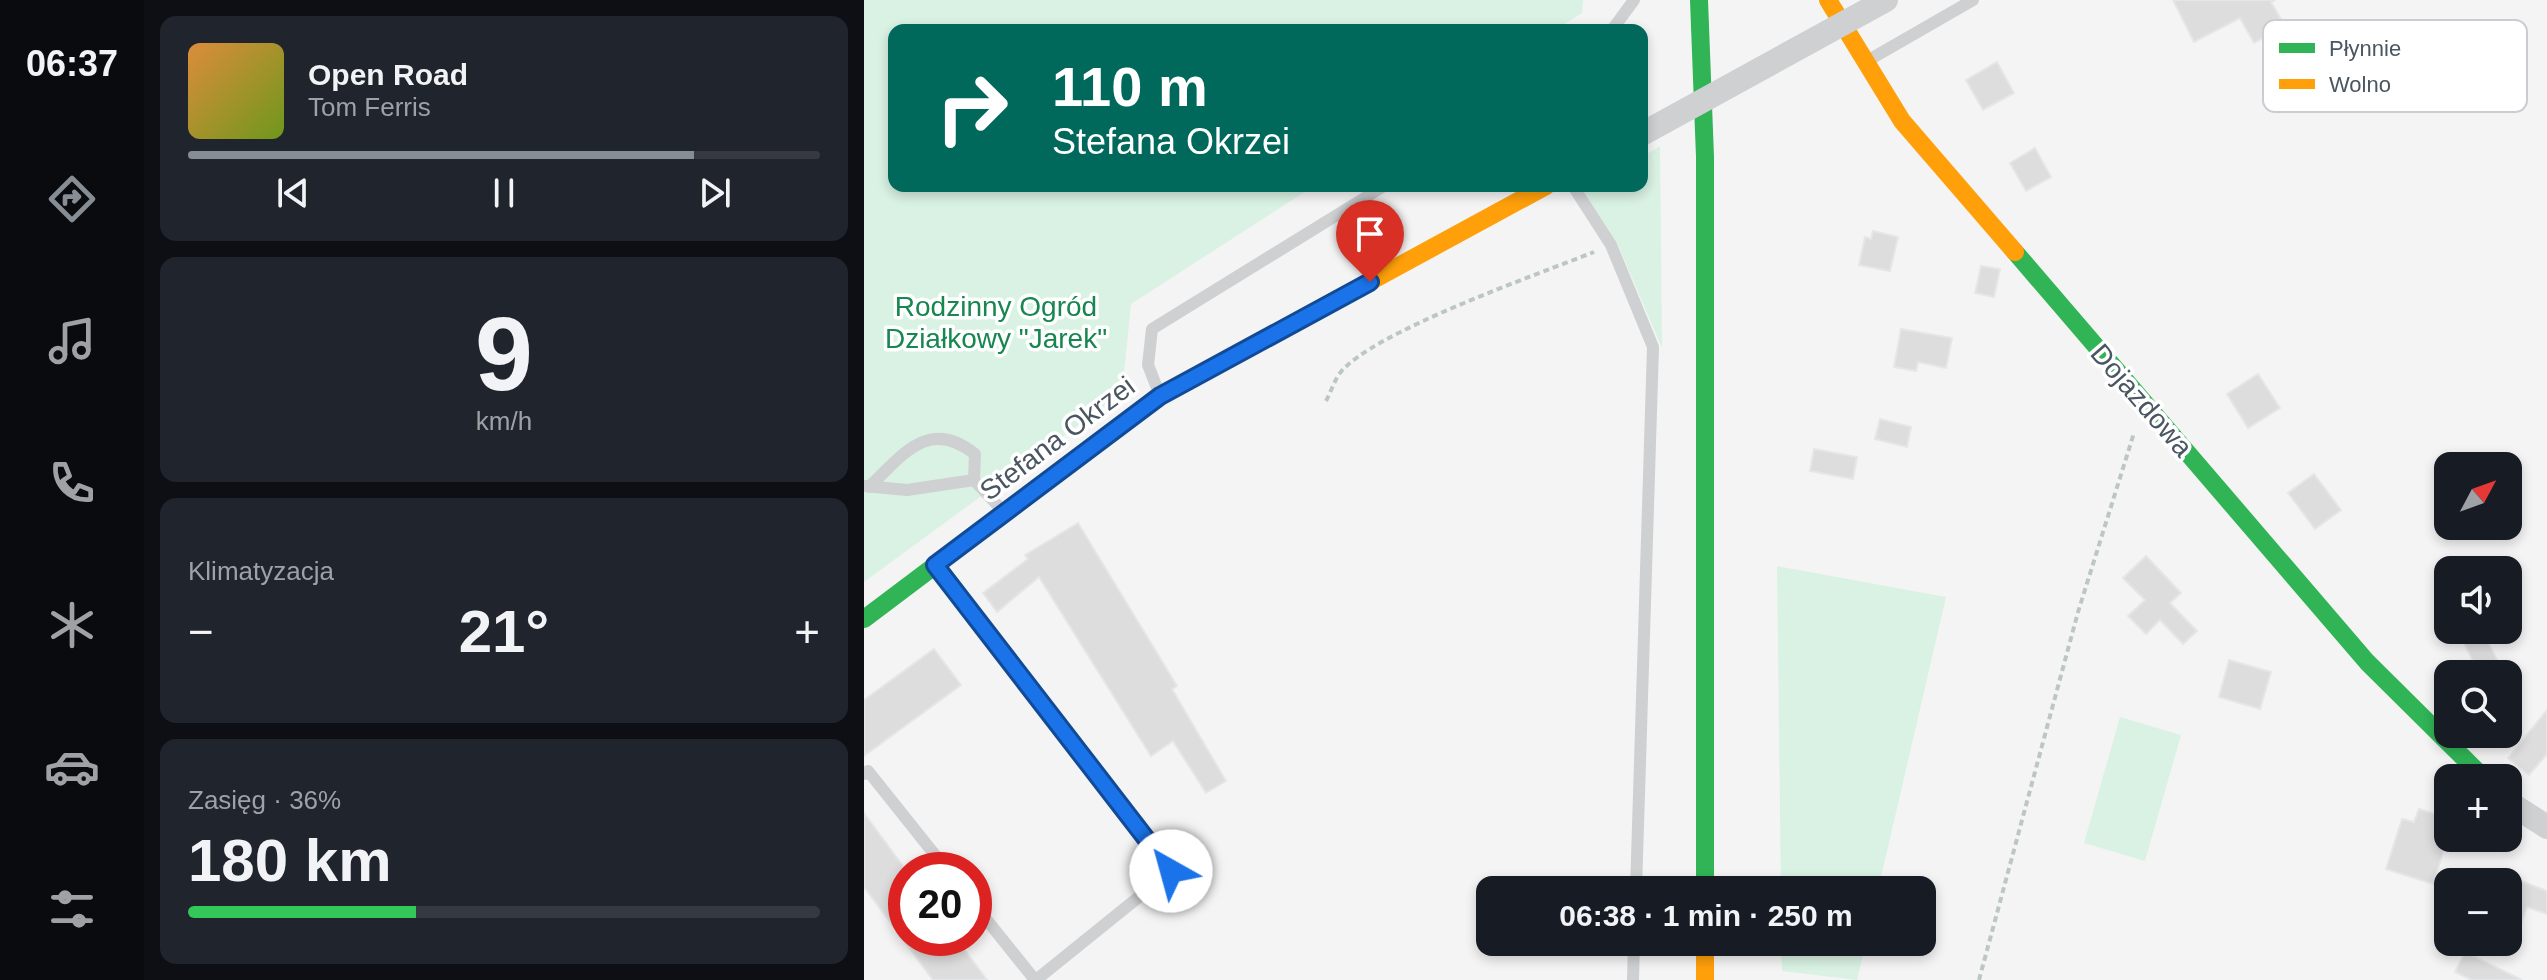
<!DOCTYPE html>
<html lang="pl">
<meta charset="utf-8">
<style>
:root{--surface:#171b24;--page:#20242c;--text:#f1f3f6;--muted:#9ea1a6;--line:#363941;--accent:#868d94}
body{margin:0;font-family:Arial,sans-serif;background:var(--page);color:var(--text);height:100vh;display:flex;flex-direction:column;font-size:30px;white-space:nowrap}
*{box-sizing:border-box;margin:0}
p{font-size:26px;color:var(--muted)}
.icon{flex:none;width:44px;height:44px;fill:none;stroke:currentColor;stroke-width:2;stroke-linecap:round;stroke-linejoin:round}
.map{position:relative;flex:1;overflow:hidden}
.sheet{display:flex;flex-direction:column;gap:16px;padding:16px;background:#0d0f14;width:720px}
.sheet>*{flex:none}
.guide{position:absolute;left:24px;top:24px;width:760px;height:168px;border-radius:16px;box-shadow:0 4px 12px #0003;background:#00695c;color:#fff;overflow:hidden}
.needle{width:52px;rotate:49deg}
.buttons{position:absolute;left:1570px;top:452px;display:grid;gap:16px}
.buttons a{display:grid;place-items:center;width:88px;height:88px;border-radius:16px;background:var(--surface);box-shadow:0 4px 12px #0003;font-size:40px}
.speed{position:absolute;left:24px;top:852px;display:flex;gap:16px;font-size:40px;font-weight:700;text-align:center}
.speed>*{display:grid;place-content:center;width:104px;height:104px;border-radius:50%;background:var(--surface);box-shadow:0 4px 12px #0003;line-height:1}
.speed .limit{border:12px solid #d22;background:#fff;color:#111}
.pin{position:absolute;display:grid;place-items:center;width:68px;height:68px;color:#fff;margin:-82px -34px;border-radius:50% 50% 50% 0;rotate:-45deg;box-shadow:0 0 8px #0007}
.pin .icon{rotate:45deg}
.me{position:absolute;width:88px;margin:-44px;rotate:322deg;stroke-linejoin:round;filter:drop-shadow(0 0 6px #0008)}
.turn{display:flex;align-items:center;gap:28px;height:168px;padding:0 32px;font-size:36px}
.turn .icon{width:104px;height:104px;stroke-width:2.5}
.turn b{display:block;font-size:56px;line-height:68px}
.big{font-size:60px;font-weight:700;line-height:1.1}
.sheet .card{flex:1;display:flex;flex-direction:column;justify-content:center;gap:12px;min-width:0;padding:0 28px;border-radius:16px;background:var(--page)}
.sheet .dial{align-items:center;gap:0}
.dial b{font-size:104px;line-height:1}
.song{display:flex;align-items:center;gap:24px}
.cover{width:96px;height:96px;border-radius:12px;background:linear-gradient(135deg,hsl(30 70% 55%),hsl(80 70% 35%))}
.played{height:8px;border-radius:4px;background:linear-gradient(90deg,var(--accent) 80%,var(--line) 80%)}
.keys{display:flex;justify-content:space-around;direction:ltr}
.heat{display:flex;justify-content:space-between;align-items:center;font-size:44px;direction:ltr}
.charge{height:12px;border-radius:6px;background:linear-gradient(90deg,#34c759 36%,var(--line) 0)}
.trip{position:absolute;left:612px;top:876px;width:460px;height:80px;border-radius:16px;background:var(--surface);box-shadow:0 4px 12px #0003;font-weight:700;line-height:80px;text-align:center}
main{display:flex;flex:1;min-height:0}
.menu{display:flex;flex-direction:column;width:144px;justify-content:space-around;align-items:center;background:#090b0e;color:var(--muted)}
.menu .icon{width:56px;height:56px}
.menu .current{color:var(--accent)}
.menu b{font-size:36px;color:var(--text)}
.map>svg:first-child{display:block}
.green{fill:#d9f2e3}
.building{fill:#ddddde;stroke:#e5e6e7;stroke-width:2}
.lines{fill:none;stroke-linecap:round;stroke-linejoin:round}
.path{stroke:#bcc7c4;stroke-width:4;stroke-dasharray:6 4;stroke-linecap:butt}
.lane{stroke:#ced0d2;stroke-width:12}
.street{stroke:#ced0d2;stroke-width:24}
.fast{stroke:#30b455;stroke-width:18}
.slow{stroke:#ff9f0a;stroke-width:18}
.street-bridge{stroke:#ced0d2;stroke-width:24}
.route-casing{stroke:#114b97;stroke-width:20}
.route{stroke:#1a73e8;stroke-width:14}
.labels{text-anchor:middle;stroke-width:7;stroke-linejoin:round;paint-order:stroke}
.park-label{font-size:28px;fill:#17864f;stroke:#fff}
.street-label{font-size:28px;fill:#4a5661;stroke:#fff}
.key{fill:#fff;stroke:#c9ccd0;stroke-width:2}
.key-label{font-size:22px;fill:#4a5661}
</style>
<main>
<nav class="menu">
<b>06:37</b>
<svg class="icon current" aria-label="directions" viewBox="0 0 24 24"><path d="M12 3l9 9-9 9-9-9zM9 14v-3h6M13 9l2 2-2 2"/></svg>
<svg class="icon" aria-label="music" viewBox="0 0 24 24"><path d="M9 18V5l10-2v13"/><circle cx="6" cy="18" r="3"/><circle cx="16" cy="16" r="3"/></svg>
<svg class="icon" aria-label="phone" viewBox="0 0 24 24"><path d="M5 4h4l2 5-3 2q2 4 5 5l2-3 5 2v4C11 20 4 13 5 4z"/></svg>
<svg class="icon" aria-label="climate" viewBox="0 0 24 24"><path d="M12 3v18M4 7l16 10M4 17L20 7"/></svg>
<svg class="icon" aria-label="car" viewBox="0 0 24 24"><path d="M5 17H2v-5l4-1 3-4h7l3 4 3 1v5h-3M9 17h6M6 11h13"/><circle cx="7" cy="17" r="2"/><circle cx="17" cy="17" r="2"/></svg>
<svg class="icon" aria-label="filters" viewBox="0 0 24 24"><path d="M4 7h16M4 17h16"/><circle cx="9" cy="7" r="2"/><circle cx="15" cy="17" r="2"/></svg>
</nav>
<section class="sheet">
<div class="card">
<div class="song"><i class="cover"></i><div><b>Open Road</b><p>Tom Ferris</p></div></div>
<div class="played"></div>
<div class="keys"><svg class="icon" aria-label="previous" viewBox="0 0 24 24"><path d="M18 5L8 12l10 7zM5 5v14"/></svg><svg class="icon" aria-label="pause" viewBox="0 0 24 24"><path d="M8 5v14M16 5v14"/></svg><svg class="icon" aria-label="next" viewBox="0 0 24 24"><path d="M6 5l10 7-10 7zM19 5v14"/></svg></div>
</div>
<div class="card dial"><b>9</b><p>km/h</p></div>
<div class="card"><p>Klimatyzacja</p>
<div class="heat"><a>−</a><b class="big">21°</b><a>+</a></div>
</div>
<div class="card"><p>Zasięg · 36%</p><b class="big">180 km</b><div class="charge"></div></div>
</section>
<div class="map">
<svg width="1683" height="980" viewBox="0 0 1683 980">
<rect width="100%" height="100%" fill="#f4f4f4"/>
<path class="green" d="M0,0H719L718,13L691,30H30V186H450L267,304L258,393L0,582Z
M796,146L798,348L754,245L719,190L727,186H778V157Z
M913,566L1082,597L1014,890H917Z
M1256,717L1317,735L1281,861L1220,843Z
M917,942H1002L993,980L918,971Z"/>
<path class="building" d="M1309,0H1411L1407,2L1421,26L1390,43L1376,18L1330,42Z
M1133,62L1150,93L1119,110L1102,80Z
M1171,148L1187,177L1162,191L1146,163Z
M1009,231L1034,237L1026,271L995,265L1001,237L1007,239Z
M1117,266L1136,269L1130,297L1111,293Z
M1037,329L1088,338L1082,368L1054,362L1052,371L1030,367Z
M1394,374L1416,408L1384,428L1363,394Z
M1016,419L1047,427L1043,447L1011,439Z
M950,449L993,457L989,479L946,471Z
M1450,474L1477,510L1451,529L1424,493Z
M214,523L313,686L308,689L362,781L342,793L309,741L287,756L175,577L133,612L119,593L164,559L161,555Z
M1282,556L1317,593L1306,603L1333,631L1319,644L1296,620L1282,634L1264,616L1281,600L1259,578Z
M1594,630H1618L1640,674H1615Z
M70,649L97,685L0,756V700Z
M1365,660L1407,672L1396,709L1355,697Z
M1683,710V754L1665,775L1644,758Z
M1555,809L1584,818V837L1569,884L1522,869L1538,819L1550,822Z
M0,813L42,870V938H92L123,980H69L0,887Z
M1644,876L1683,891V914L1663,907L1646,952Z
M1601,952L1658,980H1608L1591,972Z"/>
<g class="lines">
<path class="path" d="M462,401C467,392 470,381 476,373C508,332 675,274 730,252
M1115,980L1214,612L1270,433"/>
<path class="lane" d="M748,30L770,0
M1003,61L1109,0
M709,186L747,245L789,347L772,890
M295,393L284,365L288,329L520,186
M0,486L43,490L110,480L139,511
M5,487C39,455 64,417 111,454L110,480
M73,568L307,871L172,980
M0,774L4,771L83,870
M110,904L171,980
M769,980L770,942"/>
<path class="street" d="M1644,802L1683,827"/>
<path class="fast" d="M835,0L841,157V890
M1151,252L1503,662L1620,778
M0,619L296,396L437,319"/>
<path class="slow" d="M964,0L1038,121L1151,252
M437,319L682,186
M841,942V980"/>
<path class="street-bridge" d="M778,134L1022,0"/>
</g>
<g class="lines">
<defs>
<path id="route" d="M307,871L71,565L296,396L506,282"/>
</defs>
<use href="#route" class="route-casing"/>
<use href="#route" class="route"/>
</g>
<g class="labels">
<g class="park-label">
<text x="132" y="316">Rodzinny Ogród<tspan x="132" dy="32">Działkowy "Jarek"</tspan></text>
</g>
<g class="street-label">
<text transform="translate(1278 400) rotate(49)" y="10">Dojazdowa</text>
<text transform="translate(193 438) rotate(-37)" y="10">Stefana Okrzei</text>
</g>
</g>
<rect x="1399" y="20" width="264" height="92" rx="12" class="key"/>
<rect x="1415" y="43" width="36" height="10" fill="#30b455"/>
<rect x="1415" y="79" width="36" height="10" fill="#ff9f0a"/>
<g class="key-label">
<text x="1465" y="56">Płynnie</text>
<text x="1465" y="92">Wolno</text>
</g>
</svg>
<div class="buttons">
<a><svg class="needle" viewBox="-14 -14 28 28"><path d="M0-13l5 13h-10z" fill="#e53935"/><path d="M0 13l5-13h-10z" fill="#9ea1a6"/></svg></a>
<a><svg class="icon" aria-label="sound" viewBox="0 0 24 24"><path d="M4 9h4l5-4v14l-5-4H4zM17 9q2 3 0 6"/></svg></a>
<a><svg class="icon" aria-label="search" viewBox="0 0 24 24"><circle cx="10" cy="10" r="6"/><path d="M15 15l6 6"/></svg></a>
<a>+</a>
<a>−</a>
</div>
<div class="speed"><div class="limit">20</div></div>
<div class="pin" style="left:506px;top:282px;background:#d93025"><svg class="icon" aria-label="arrive" viewBox="0 0 24 24"><path d="M6 21V4h12l-3 4 3 4H6"/></svg></div>
<svg class="me" style="left:307px;top:871px" viewBox="-20 -20 40 40"><circle r="19" fill="#fff"/><path d="M0-13L10 11 0 6-10 11z" fill="#1a73e8"/></svg>
<div class="trip">06:38 · 1 min · 250 m</div>
<div class="guide">
<div class="turn"><svg class="icon" aria-label="right" viewBox="0 0 24 24"><path d="M7 20v-9h11M14 6l5 5-5 5"/></svg><div><b>110 m</b>Stefana Okrzei</div></div>
</div>
</div>
</main>
